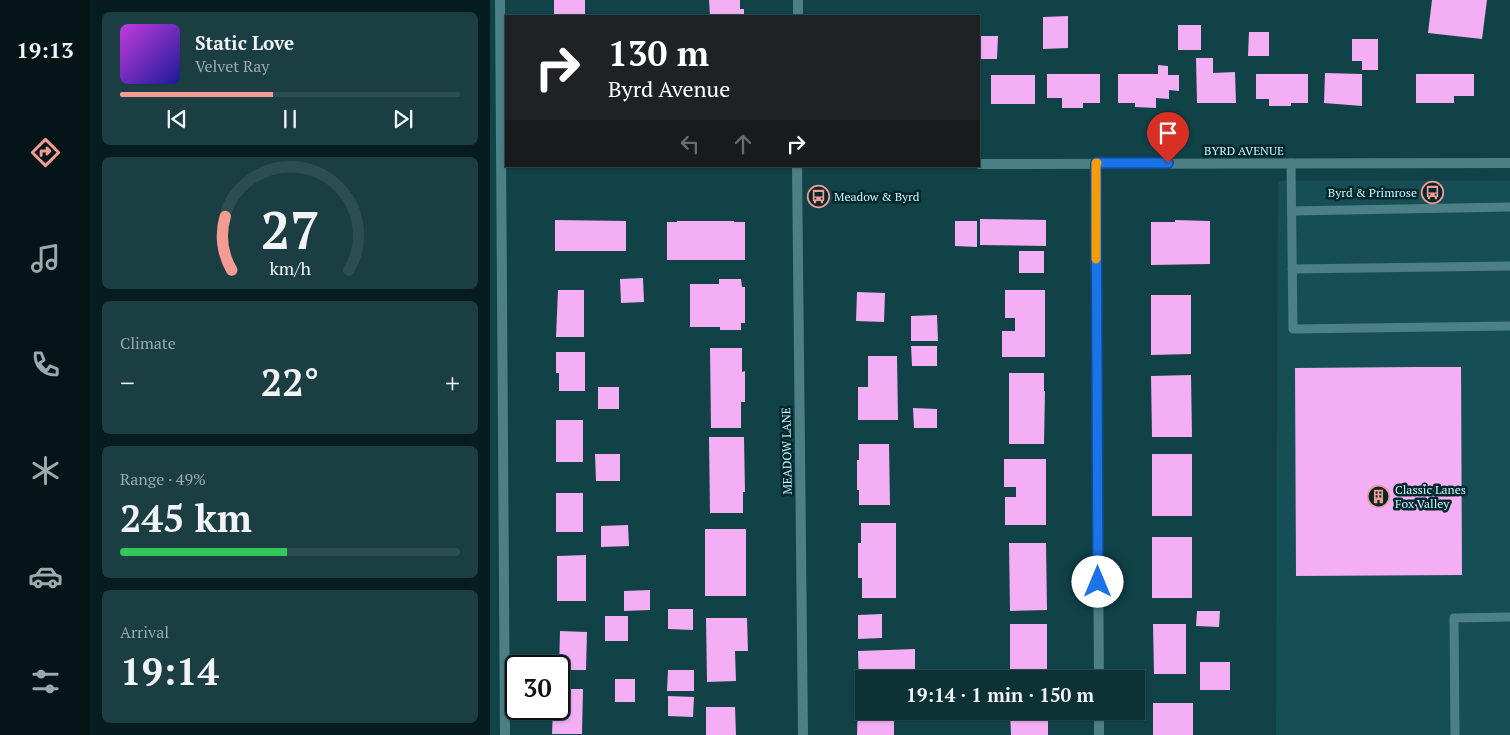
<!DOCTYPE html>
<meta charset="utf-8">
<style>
:root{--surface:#0c3236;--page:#1a3e42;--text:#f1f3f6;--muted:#9aaaad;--line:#2c4d51;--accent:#f59c92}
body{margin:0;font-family:"PT Serif",serif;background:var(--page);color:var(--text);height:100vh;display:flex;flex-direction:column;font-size:19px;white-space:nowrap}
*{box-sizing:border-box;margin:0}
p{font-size:16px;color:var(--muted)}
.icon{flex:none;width:28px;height:28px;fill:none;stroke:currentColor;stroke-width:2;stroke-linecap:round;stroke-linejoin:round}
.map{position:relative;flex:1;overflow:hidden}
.panel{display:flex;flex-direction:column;gap:12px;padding:12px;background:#071c1e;width:400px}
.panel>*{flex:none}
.banner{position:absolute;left:15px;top:15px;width:475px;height:152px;border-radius:0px;box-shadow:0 1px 4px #0004,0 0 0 1px var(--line);background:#202124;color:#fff;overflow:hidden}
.speed{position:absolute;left:15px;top:655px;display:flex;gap:10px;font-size:25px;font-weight:700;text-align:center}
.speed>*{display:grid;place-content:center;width:65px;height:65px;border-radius:50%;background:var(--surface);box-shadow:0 1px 4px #0004,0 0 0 1px var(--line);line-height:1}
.speed .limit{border:2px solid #111;border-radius:8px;background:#fff;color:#111}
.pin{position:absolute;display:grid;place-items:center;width:42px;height:42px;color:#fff;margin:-51px -21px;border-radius:50% 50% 50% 0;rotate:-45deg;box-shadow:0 0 5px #0007}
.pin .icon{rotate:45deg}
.me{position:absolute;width:55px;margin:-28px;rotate:0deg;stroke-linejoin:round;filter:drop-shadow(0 0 4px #0008)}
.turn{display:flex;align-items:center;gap:18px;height:105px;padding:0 20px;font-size:22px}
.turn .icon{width:65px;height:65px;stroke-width:2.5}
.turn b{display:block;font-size:35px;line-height:42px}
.lanes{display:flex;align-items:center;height:48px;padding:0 20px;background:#0003;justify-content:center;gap:25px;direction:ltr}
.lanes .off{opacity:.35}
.big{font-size:38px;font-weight:700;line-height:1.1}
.panel .card{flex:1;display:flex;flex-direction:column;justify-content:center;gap:8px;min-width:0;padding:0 18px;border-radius:8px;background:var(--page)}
.panel .dial{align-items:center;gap:0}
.dial svg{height:130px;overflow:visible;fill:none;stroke:var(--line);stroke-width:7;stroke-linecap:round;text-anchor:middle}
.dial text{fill:var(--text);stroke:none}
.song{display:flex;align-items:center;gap:15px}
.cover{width:60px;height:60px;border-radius:8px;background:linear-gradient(135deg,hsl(290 70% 55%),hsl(240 70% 35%))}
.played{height:5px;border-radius:2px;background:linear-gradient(90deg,var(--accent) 45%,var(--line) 45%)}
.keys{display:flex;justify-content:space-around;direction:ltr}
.heat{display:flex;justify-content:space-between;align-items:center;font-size:28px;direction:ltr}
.charge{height:8px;border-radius:4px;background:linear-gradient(90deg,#34c759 49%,var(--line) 0)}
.trip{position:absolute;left:365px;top:670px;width:290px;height:50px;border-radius:0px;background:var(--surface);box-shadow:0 1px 4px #0004,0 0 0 1px var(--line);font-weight:700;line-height:50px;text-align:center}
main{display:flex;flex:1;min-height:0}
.tab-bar{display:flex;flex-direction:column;width:90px;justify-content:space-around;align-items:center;background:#051416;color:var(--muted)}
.tab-bar .icon{width:35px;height:35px}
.tab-bar .on{color:var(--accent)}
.tab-bar b{font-size:22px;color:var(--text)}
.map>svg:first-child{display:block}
.built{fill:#164e55}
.building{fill:#f4aef4}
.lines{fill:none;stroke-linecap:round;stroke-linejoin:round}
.service{stroke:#4d7f86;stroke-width:9}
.minor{stroke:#4d7f86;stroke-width:10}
.route-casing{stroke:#114b97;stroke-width:12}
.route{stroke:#1a73e8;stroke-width:9}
.slow{stroke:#f59e0b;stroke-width:9}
.labels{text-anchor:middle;stroke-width:5;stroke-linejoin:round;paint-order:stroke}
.street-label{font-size:12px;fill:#ccf5fb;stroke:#00272c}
.poi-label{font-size:12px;fill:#ccf5fb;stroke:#00272c;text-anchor:start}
</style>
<main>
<nav class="tab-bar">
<b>19:13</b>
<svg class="icon on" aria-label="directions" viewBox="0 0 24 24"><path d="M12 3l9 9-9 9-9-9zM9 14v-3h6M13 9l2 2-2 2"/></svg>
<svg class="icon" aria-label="music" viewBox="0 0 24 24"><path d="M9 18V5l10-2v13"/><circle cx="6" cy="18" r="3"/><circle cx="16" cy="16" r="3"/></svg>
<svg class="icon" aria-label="phone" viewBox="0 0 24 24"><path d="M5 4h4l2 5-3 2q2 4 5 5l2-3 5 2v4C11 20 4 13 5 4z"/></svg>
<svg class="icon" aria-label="climate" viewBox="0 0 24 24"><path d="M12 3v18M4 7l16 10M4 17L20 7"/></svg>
<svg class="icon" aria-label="car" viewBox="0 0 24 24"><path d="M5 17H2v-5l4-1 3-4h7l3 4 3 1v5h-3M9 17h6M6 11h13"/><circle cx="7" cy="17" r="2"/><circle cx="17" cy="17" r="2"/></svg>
<svg class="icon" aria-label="filters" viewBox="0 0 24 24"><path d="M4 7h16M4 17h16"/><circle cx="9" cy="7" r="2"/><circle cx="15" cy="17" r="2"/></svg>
</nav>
<section class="panel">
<div class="card">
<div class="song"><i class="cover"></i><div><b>Static Love</b><p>Velvet Ray</p></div></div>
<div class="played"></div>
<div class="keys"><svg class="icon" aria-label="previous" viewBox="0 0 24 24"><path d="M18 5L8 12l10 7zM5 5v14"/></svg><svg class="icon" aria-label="pause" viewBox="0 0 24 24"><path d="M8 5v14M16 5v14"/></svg><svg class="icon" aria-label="next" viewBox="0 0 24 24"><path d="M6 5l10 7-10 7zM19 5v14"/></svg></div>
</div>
<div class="card dial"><svg viewBox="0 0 100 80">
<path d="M14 69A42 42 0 1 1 86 69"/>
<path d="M14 69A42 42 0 0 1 10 36" stroke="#f59c92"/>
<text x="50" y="56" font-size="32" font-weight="700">27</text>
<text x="50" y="72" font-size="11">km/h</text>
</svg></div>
<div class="card"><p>Climate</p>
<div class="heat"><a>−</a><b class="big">22°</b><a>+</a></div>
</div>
<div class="card"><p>Range · 49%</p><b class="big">245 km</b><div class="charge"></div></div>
<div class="card"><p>Arrival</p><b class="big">19:14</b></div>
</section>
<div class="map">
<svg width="1020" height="735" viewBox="0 0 1020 735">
<rect width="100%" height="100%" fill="#104248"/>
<path class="built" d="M788,181H1020V735H786Z"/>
<path class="building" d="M64,0H95V16H64Z
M219,0H250V9H254V16H220Z
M942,0H997L992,39L938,33Z
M578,16V48L553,49V17Z
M688,25H711V50H688Z
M759,32H779V56H758Z
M489,36H508L507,59H489Z
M862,39H888V70H872V61H862Z
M706,58H723V73L745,72L746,103H707Z
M668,65L678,66V75H689V91L679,90V99L666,98V108L645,107V103H628V74H668Z
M835,73L872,74V106L834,103Z
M557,74H610V103H593V108H572V98H557Z
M766,74H818V103H801V106H779V99H766Z
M926,74H984V96H964V103H926Z
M501,75H545V104H501Z
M490,219L556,220V246L490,245Z
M65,220L136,221V251H65Z
M685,220L720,221V264L661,265V222H685Z
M187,221H244V222H255V260H177V222H187Z
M465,221H487V247L465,246Z
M529,251H554V273H529Z
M153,278L154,302L131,303L130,279Z
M229,279H251L252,287H255V323H251V330H230V327H200V284H229Z
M68,290H94V337H66Z
M515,290H555V357H512V331H525V318H515Z
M367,292L395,293L394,322L366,321Z
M661,295H701V354L661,355Z
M447,315L448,341H421V316Z
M421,346H447V366H422Z
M220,348H252V372L255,371V402H251V428H221Z
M66,352H95V391H69V373H66Z
M378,356H407L408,420H368V387H378Z
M924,367H971L972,575L806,576L805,368Z
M519,373H554V391H555L554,444H519Z
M701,375L702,437H662L661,376Z
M108,387H129V409H108Z
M423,408L447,409V428H424Z
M66,420H93V462H66Z
M219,437H254L255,492H253V513H220Z
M369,444H399L400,505H369V490H367V460H369Z
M105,454H130V481H106Z
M662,454H702V516H662Z
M514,459H556V525H515V497H526V487H514Z
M66,493H93V532H66Z
M371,523H406V598H372V578H368V543H371Z
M138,525L139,546L111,547V526Z
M215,529H256V596H215Z
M662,537H702V598H662Z
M519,543H556L557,610L520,611Z
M96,555V601H67V556Z
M160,590V610L134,611V591Z
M178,609H203V630L178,629Z
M707,611H730L729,627L706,626Z
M392,614V638L368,639V615Z
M115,616H138V641H115Z
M216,618H257L258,651H245L246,681L217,682Z
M520,624H557V679H520Z
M663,624H696V674H664Z
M70,631L97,632L96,670H69Z
M425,649V679H374V685H369L368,651Z
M710,662H740V690H710Z
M178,670H204V691H177Z
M125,679H145V702H125Z
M69,689H93L92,734H62L63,709H69Z
M178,696L204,697L203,717L178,716Z
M368,703H374V711H404V735H367Z
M663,703H703V735H663Z
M216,707H245L246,735H216Z
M520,711H558V735H521Z"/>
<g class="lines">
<path class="service" d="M801,163L803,329L1020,326
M802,211L1020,207
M802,269L1020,266
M965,735L964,618L1020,617"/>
<path class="minor" d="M10,0L15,735
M308,16V0
M605,163L609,679
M489,164L1020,163
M307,166L313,735
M609,711V735"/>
</g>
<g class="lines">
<defs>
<path id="route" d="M608,582L606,163H678"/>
</defs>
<use href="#route" class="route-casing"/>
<use href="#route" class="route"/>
<path class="slow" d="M606,259V163H607"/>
</g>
<defs>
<symbol id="bus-ring" viewBox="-11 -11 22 22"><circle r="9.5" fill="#00272c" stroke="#f59c92" stroke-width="1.5"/><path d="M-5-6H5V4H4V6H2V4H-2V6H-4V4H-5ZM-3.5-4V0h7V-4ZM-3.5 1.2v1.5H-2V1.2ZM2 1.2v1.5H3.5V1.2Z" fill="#f59c92"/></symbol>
<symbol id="building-ring" viewBox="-11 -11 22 22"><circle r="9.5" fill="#00272c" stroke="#f59c92" stroke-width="1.5"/><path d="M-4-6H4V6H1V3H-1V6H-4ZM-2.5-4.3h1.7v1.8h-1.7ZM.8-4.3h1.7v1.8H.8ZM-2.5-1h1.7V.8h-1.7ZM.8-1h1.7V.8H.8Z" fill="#f59c92"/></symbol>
</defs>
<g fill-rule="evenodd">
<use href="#bus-ring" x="930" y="180" width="25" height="25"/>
<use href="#bus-ring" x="316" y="184" width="25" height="25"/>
<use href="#building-ring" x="876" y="484" width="25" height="25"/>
</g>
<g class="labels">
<g class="street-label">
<text x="754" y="155">BYRD AVENUE</text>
<text transform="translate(297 451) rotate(-91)" y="4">MEADOW LANE</text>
</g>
<g class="poi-label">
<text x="927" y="197" text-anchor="end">Byrd &amp; Primrose</text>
<text x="344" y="201">Meadow &amp; Byrd</text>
<text x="905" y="494">Classic Lanes<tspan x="905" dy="14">Fox Valley</tspan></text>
</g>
</g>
</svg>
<div class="speed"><div class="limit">30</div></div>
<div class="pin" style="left:678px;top:163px;background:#d93025"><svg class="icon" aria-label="arrive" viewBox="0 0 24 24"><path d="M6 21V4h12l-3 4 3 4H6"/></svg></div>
<svg class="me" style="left:608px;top:582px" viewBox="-20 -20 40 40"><circle r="19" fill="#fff"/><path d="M0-13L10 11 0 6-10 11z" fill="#1a73e8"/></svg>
<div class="trip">19:14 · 1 min · 150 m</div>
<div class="banner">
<div class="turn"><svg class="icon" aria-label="right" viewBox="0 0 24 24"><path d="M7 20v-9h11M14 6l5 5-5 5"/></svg><div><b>130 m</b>Byrd Avenue</div></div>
<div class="lanes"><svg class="icon off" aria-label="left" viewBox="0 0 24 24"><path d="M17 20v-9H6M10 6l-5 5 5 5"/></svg><svg class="icon off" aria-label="ahead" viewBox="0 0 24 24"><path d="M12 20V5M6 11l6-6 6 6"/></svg><svg class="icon" aria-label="right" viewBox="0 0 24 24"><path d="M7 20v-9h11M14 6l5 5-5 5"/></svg></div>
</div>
</div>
</main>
